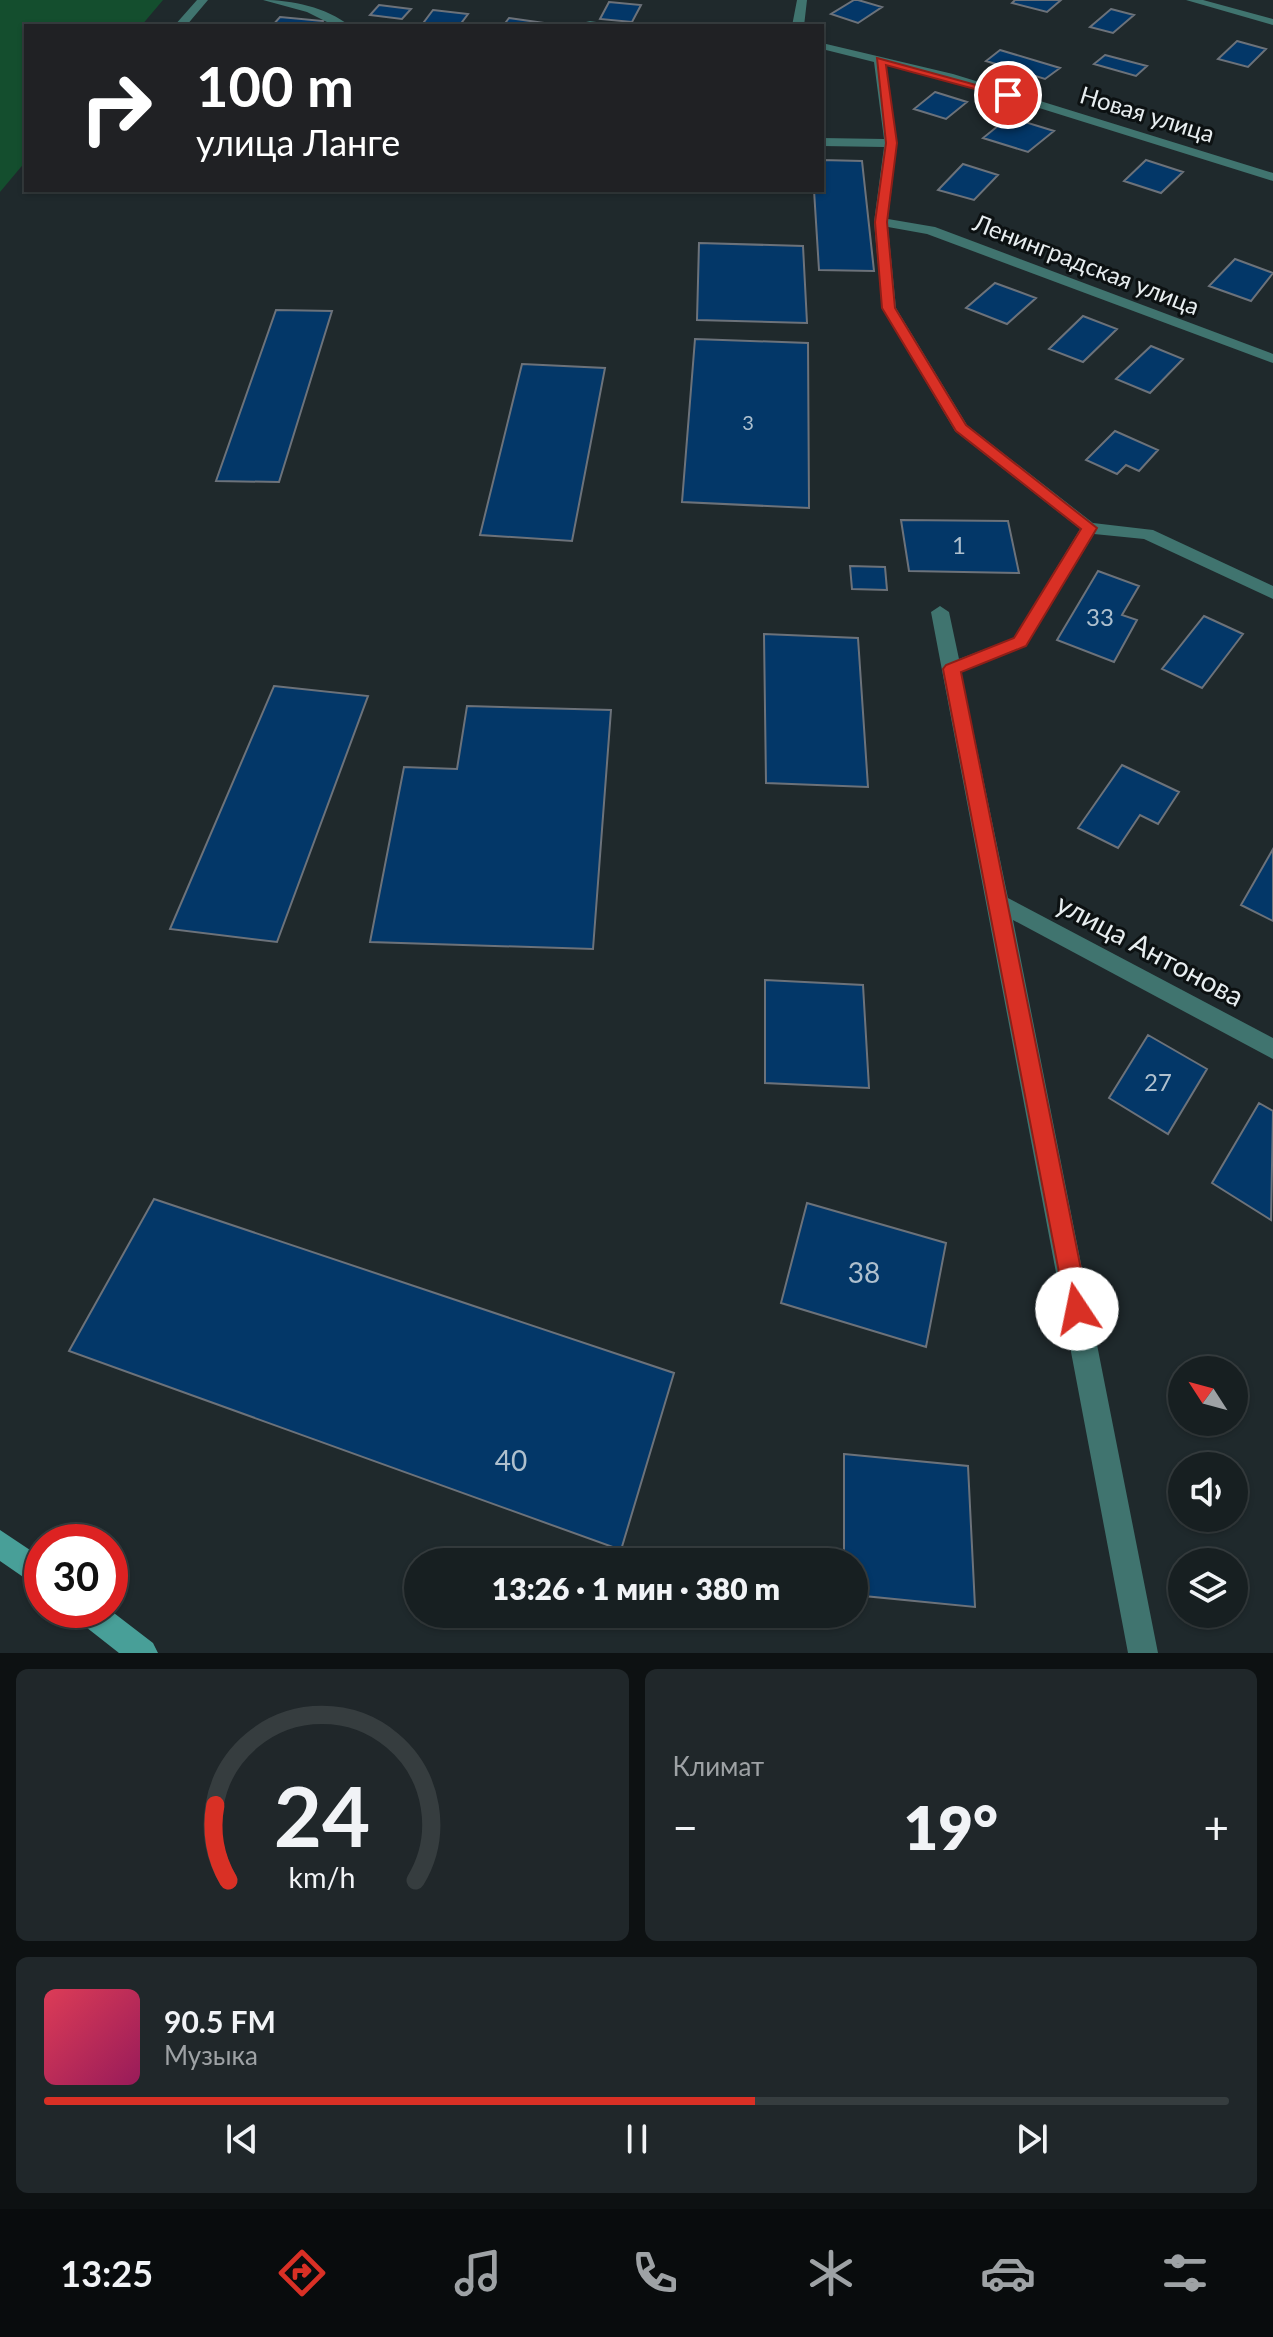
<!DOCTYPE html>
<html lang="ru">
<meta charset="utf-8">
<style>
:root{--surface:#171f21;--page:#20272a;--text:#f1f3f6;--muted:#9ea2a5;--line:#363d3f;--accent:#d93025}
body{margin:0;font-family:Lato,sans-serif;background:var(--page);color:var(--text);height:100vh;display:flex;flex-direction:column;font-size:30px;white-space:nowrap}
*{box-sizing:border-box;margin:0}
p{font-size:26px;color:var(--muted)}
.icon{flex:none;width:44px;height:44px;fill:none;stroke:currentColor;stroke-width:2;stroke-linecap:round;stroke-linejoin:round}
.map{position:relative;height:1653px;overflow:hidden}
.sheet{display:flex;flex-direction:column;gap:16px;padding:16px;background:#0d1112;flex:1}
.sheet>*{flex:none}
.top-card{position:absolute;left:24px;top:24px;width:800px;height:168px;border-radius:0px;box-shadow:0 2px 6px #0004,0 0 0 2px var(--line);background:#202124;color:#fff;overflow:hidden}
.needle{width:52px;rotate:306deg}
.tools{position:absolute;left:1168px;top:1356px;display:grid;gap:16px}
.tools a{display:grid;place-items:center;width:80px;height:80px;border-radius:50%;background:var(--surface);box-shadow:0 2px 6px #0004,0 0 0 2px var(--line);font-size:40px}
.speed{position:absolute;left:24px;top:1524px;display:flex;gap:16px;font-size:40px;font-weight:700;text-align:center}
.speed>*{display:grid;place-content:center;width:104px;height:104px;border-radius:50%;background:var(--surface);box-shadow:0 2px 6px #0004,0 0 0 2px var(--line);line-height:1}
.speed .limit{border:12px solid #d22;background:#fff;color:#111}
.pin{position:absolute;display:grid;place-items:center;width:68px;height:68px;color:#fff;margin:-34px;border:4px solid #fff;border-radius:50%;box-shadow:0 2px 8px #0007}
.me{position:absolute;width:88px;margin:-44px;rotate:349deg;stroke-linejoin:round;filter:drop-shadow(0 0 6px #0008)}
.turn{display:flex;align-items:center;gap:28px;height:168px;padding:0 40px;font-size:36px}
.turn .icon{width:104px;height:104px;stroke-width:2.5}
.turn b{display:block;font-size:56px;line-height:68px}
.big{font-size:60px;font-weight:800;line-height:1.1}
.sheet .tile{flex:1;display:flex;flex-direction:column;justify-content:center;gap:12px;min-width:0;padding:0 28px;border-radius:12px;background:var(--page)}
.sheet .dial{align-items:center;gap:0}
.dial svg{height:208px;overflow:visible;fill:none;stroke:var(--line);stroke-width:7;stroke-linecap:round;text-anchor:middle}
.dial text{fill:var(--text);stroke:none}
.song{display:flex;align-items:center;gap:24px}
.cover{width:96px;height:96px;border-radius:12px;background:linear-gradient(135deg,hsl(350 70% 55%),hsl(330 70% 35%))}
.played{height:8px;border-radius:4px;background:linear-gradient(90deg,var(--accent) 60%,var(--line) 60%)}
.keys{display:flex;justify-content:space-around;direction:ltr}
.heat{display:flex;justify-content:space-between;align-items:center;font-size:44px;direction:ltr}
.sheet .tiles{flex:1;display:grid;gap:16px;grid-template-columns:1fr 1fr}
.tile:last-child{grid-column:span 2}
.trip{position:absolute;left:404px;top:1548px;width:464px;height:80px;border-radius:40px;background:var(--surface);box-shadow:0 2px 6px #0004,0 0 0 2px var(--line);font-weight:800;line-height:80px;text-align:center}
.tabs{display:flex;height:128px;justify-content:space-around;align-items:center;background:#090c0d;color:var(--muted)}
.tabs .icon{width:56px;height:56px}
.tabs .current{color:var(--accent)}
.tabs b{font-size:36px;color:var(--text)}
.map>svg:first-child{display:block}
.green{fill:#144e2e}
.building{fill:#033768;stroke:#6c727a;stroke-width:2}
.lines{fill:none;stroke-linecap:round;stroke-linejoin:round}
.minor{fill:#40746f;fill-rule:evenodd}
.secondary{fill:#489f98;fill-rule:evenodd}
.route{fill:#d93025;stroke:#8d1f18;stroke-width:2}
.labels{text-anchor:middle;stroke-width:6;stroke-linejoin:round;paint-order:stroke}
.far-number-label{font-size:20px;fill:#afc0ce}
.far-street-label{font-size:24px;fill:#e8eef0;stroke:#0c1112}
.number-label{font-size:24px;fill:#afc0ce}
.street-label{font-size:28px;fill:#e8eef0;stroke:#0c1112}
.near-number-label{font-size:28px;fill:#afc0ce}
</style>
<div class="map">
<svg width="1273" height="1653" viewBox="0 0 1273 1653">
<rect width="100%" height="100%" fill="#1f292c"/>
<path class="green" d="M0,0H163L141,26H26V161L0,192Z"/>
<path class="building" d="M854,0H858L882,7L858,23L831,14Z
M1015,0H1061L1047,12L1012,3Z
M609,2L641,5L632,22L600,19Z
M379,5L411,9L402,19L370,15Z
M1111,9L1134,15L1113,33L1090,27Z
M433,10L468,14L459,26H421Z
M280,17L323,21L319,26H272Z
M509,18L544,23L541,26H503Z
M1237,41L1266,49L1248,67L1218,59Z
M1000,50L1060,68L1045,79L986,61Z
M1105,55L1147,66L1136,76L1094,64Z
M935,92L967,102L946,119L914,109Z
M1009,117L1054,131L1028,152L983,138Z
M822,160L862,161L874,271L819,270L814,190H822Z
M1146,160L1183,172L1161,193L1124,181Z
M963,164L998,175L974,200L938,190Z
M699,243L803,246L807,323L697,320Z
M1235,259L1273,273L1251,301L1209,286Z
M995,283L1036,298L1007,324L966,308Z
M276,310L332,311L279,482L216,481Z
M1083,316L1117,329L1083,362L1049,349Z
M695,339L808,343L809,508L682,502Z
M1151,346L1183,359L1150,393L1116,379Z
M522,364L605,368L572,541L480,535Z
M1115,431L1158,450L1139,471L1126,465L1117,474L1086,460Z
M901,520L1008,521L1019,573L909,571Z
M850,566L885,567L887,590L852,589Z
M1098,571L1139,586L1122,615L1137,620L1114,662L1057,640Z
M1204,616L1243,634L1202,688L1162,669Z
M764,634L858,638L868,787L766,783Z
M274,686L368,696L277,942L170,929Z
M467,706L611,710L593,949L370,942L404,767L457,769Z
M1122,765L1179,792L1158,824L1140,815L1118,848L1078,828Z
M1273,849V921L1241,905Z
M765,980L863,985L869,1088L765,1083Z
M1148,1035L1207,1069L1168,1134L1109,1098Z
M1259,1103L1273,1111L1271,1220L1212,1183Z
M154,1199L674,1373L621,1550L69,1351Z
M807,1203L946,1243L926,1347L781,1303Z
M844,1454L968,1466L975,1607L854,1595V1562H844Z"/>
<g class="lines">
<path class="minor" d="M197,0H208L186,26H174Z
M263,0C292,0 326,7 350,26H335L307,12Z
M797,0H807L804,26H792Z
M1186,0H1203L1273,19V25Z
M590,21L622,26H586V22Z
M822,43L953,74L1273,173V181L946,79L886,65L897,143L888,219L935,227L1273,354V363L927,234L888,227L896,308L967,425L1093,523L1153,530L1273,586V599L1144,539L1094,534L1026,646L961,672L1008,898L1273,1038V1059L1013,920L1158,1653H1128L931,612L940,606L949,612L959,659L1014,638L1080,529L955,431L882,308L874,222L884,147L822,146V138L884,139L874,62L822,49Z"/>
<path class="secondary" d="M0,1530L42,1558V1590L0,1561Z
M73,1610H110L153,1643L158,1653H119L77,1620Z"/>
</g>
<path class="route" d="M877,58L1013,95L1008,98L886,65L897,143L887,222L895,308L966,425L1097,528L1026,646L961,672L1089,1309L1085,1318L1077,1321L1069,1318L1066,1309L943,669L946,665L1014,638L1081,529L956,431L882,308L875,222L886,143Z"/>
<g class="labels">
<g class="far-number-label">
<text x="748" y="430">3</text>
</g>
<g class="far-street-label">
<text transform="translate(1147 115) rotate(17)" y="8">Новая улица</text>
<text transform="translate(1086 265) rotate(21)" y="8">Ленинградская улица</text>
</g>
<g class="number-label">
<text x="959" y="554">1</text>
<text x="1100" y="626">33</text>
<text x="1158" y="1091">27</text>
</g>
<g class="street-label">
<text transform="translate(1150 950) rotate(28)" y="10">улица Антонова</text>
</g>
<g class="near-number-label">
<text x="864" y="1283">38</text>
<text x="511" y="1471">40</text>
</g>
</g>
</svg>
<div class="tools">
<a><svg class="needle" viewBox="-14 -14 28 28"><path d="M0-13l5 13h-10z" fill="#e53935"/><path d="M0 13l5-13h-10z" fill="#9ea2a5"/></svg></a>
<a><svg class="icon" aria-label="sound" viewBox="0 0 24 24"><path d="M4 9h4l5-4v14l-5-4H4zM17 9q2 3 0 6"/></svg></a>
<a><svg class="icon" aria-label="layers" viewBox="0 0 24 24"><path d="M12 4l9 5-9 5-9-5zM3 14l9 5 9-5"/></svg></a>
</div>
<div class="speed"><div class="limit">30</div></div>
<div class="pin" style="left:1008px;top:95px;background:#d93025"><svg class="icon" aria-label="arrive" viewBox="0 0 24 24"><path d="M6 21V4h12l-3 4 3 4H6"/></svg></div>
<svg class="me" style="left:1077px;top:1309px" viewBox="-20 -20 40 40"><circle r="19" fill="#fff"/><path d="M0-13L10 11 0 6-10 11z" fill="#d93025"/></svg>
<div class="trip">13:26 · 1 мин · 380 m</div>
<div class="top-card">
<div class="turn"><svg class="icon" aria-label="right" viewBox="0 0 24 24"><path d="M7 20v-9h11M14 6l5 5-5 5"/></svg><div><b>100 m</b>улица Ланге</div></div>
</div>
</div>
<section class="sheet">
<div class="tiles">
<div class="tile dial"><svg viewBox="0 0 100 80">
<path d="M14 69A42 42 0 1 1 86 69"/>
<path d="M14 69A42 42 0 0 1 9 40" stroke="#d93025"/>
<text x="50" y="56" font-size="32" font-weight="700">24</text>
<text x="50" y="72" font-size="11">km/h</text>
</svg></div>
<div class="tile"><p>Климат</p>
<div class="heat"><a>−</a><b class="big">19°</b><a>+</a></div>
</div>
<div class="tile">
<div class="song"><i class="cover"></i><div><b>90.5 FM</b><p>Музыка</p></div></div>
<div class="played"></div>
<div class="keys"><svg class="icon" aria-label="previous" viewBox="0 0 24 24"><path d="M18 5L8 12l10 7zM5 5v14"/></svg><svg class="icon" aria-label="pause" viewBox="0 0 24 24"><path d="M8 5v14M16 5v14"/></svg><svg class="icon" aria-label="next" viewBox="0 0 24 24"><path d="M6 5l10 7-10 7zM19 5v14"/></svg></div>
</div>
</div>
</section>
<nav class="tabs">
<b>13:25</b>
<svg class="icon current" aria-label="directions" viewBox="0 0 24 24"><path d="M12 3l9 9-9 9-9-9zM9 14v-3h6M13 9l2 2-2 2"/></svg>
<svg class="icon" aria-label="music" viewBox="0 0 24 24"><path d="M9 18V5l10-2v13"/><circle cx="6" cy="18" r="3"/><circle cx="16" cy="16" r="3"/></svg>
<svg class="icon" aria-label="phone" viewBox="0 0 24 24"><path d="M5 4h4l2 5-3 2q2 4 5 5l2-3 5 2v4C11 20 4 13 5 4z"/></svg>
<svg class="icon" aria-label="climate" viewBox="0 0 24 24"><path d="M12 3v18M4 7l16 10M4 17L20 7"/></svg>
<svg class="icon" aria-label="car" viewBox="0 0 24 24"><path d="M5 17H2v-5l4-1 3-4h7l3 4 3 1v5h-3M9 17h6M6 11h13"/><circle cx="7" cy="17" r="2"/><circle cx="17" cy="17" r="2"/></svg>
<svg class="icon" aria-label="filters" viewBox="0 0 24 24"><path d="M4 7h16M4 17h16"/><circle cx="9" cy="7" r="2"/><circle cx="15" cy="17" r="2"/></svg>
</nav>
